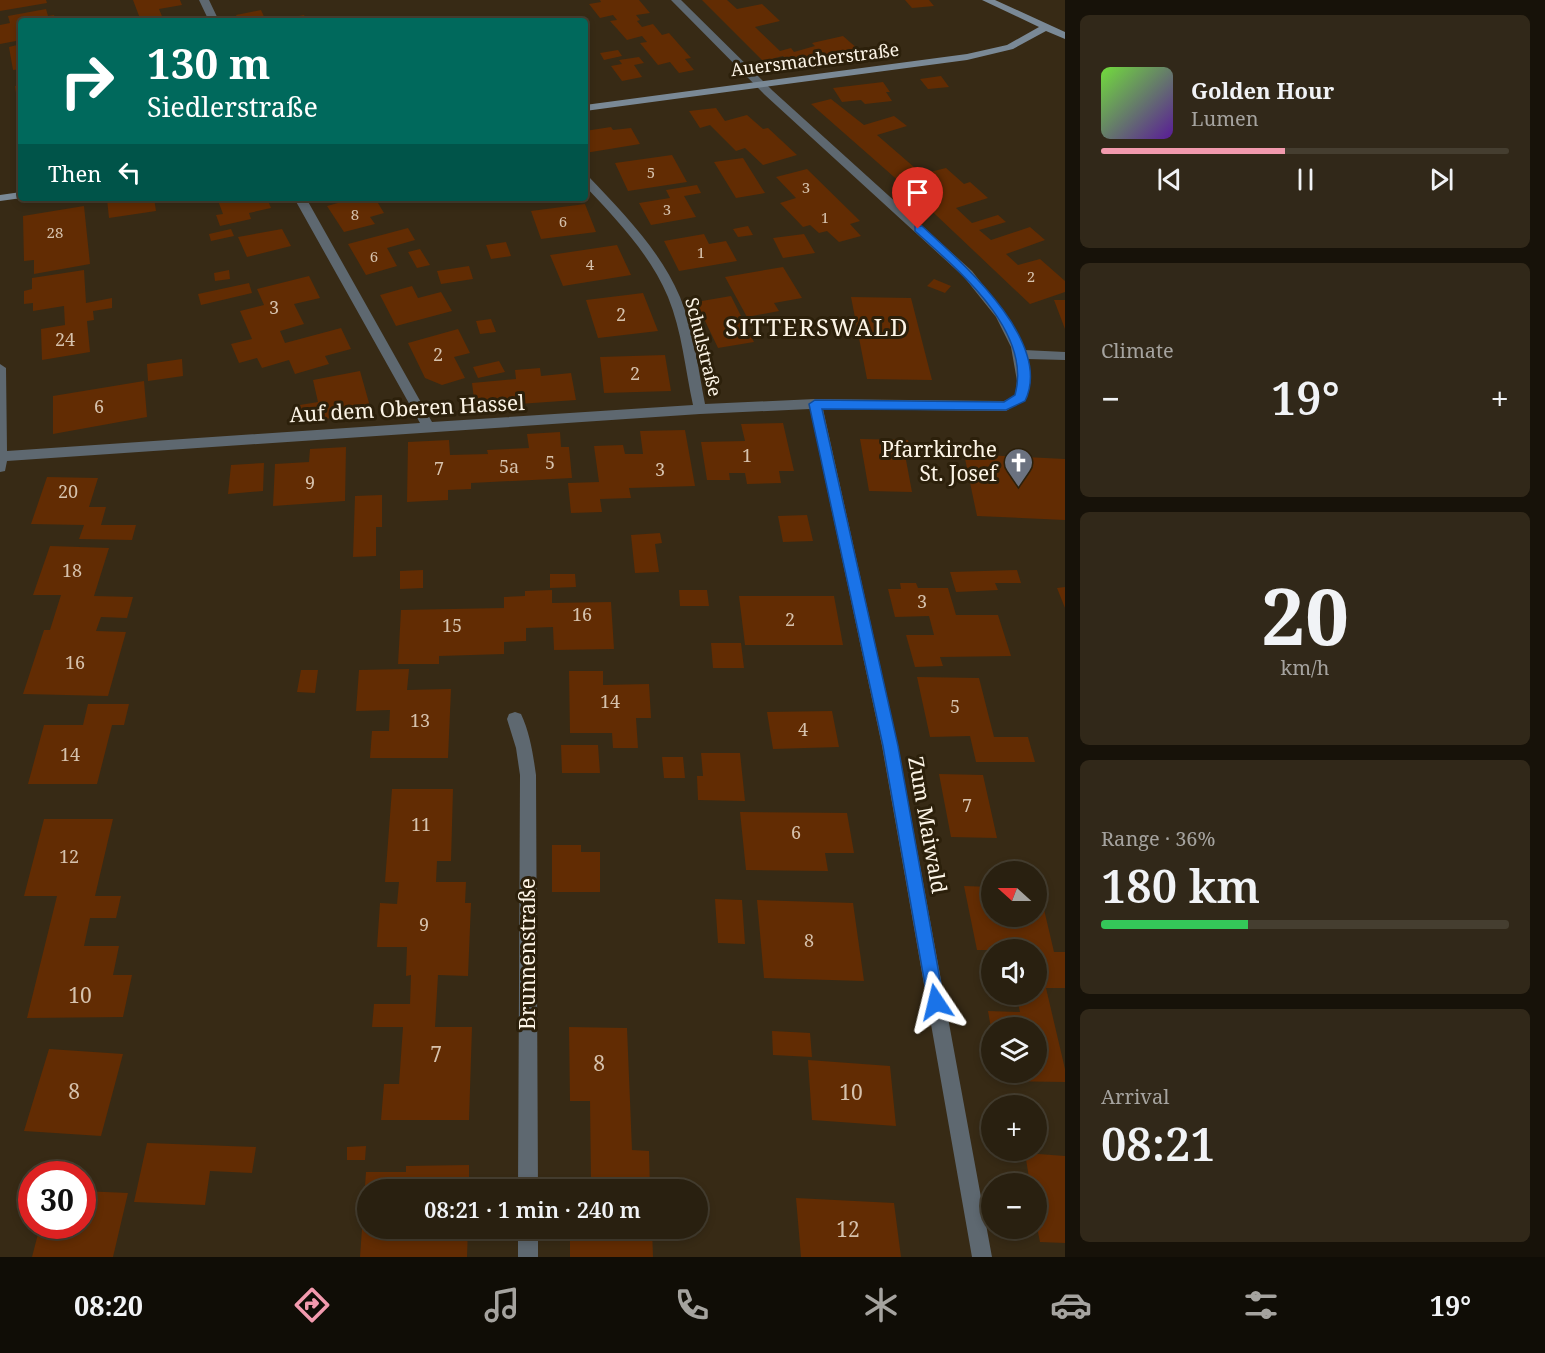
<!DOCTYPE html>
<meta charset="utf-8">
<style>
:root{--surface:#292010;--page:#312819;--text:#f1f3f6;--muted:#a5a39f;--line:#453e30;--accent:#f29aae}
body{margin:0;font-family:"Noto Serif",serif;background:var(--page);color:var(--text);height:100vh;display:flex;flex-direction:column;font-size:22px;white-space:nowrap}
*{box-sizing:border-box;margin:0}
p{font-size:20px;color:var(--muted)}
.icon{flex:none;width:33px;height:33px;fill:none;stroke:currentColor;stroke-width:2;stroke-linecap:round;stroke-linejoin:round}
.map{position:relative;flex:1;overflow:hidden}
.drawer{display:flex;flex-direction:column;gap:15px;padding:15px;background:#171209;width:480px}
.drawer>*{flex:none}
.top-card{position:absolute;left:18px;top:18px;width:570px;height:183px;border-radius:6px;box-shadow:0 3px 9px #0003,0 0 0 2px var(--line);background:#00695c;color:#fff;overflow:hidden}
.needle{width:39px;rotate:291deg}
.buttons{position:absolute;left:981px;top:861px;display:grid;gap:12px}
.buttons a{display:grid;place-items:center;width:66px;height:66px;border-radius:50%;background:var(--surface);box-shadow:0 3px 9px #0003,0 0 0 2px var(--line);font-size:30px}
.speed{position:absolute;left:18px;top:1161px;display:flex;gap:12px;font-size:30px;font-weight:700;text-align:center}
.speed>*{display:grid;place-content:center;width:78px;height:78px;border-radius:50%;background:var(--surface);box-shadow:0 3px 9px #0003,0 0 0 2px var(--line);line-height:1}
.speed .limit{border:9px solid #d22;background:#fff;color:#111}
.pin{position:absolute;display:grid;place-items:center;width:51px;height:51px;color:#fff;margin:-62px -26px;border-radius:50% 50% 50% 0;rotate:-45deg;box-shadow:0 0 6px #0007}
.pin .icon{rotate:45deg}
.me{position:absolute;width:66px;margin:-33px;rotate:350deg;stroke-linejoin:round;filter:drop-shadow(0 0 4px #0008)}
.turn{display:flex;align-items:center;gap:21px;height:126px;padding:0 30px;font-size:27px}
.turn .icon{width:78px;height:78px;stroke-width:2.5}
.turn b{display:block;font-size:42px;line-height:51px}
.then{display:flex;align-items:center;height:57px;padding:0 30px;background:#0003;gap:12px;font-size:22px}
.big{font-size:45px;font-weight:600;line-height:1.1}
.drawer .tile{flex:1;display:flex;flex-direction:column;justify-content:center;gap:9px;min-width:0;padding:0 21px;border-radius:9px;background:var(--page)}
.drawer .dial{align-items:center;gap:0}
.dial b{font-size:78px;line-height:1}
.song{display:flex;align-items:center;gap:18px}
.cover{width:72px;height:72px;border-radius:9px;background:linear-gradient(135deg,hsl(100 70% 55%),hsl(270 70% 35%))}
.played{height:6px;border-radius:3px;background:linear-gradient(90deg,var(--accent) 45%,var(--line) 45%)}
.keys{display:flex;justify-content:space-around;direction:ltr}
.heat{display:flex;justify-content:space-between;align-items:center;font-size:33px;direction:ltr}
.charge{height:9px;border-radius:4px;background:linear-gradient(90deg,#34c759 36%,var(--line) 0)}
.trip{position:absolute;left:357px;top:1179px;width:351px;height:60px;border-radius:30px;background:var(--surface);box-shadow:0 3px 9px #0003,0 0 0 2px var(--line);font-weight:600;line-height:60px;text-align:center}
.menu{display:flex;height:96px;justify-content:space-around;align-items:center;background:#100d06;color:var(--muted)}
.menu .icon{width:42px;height:42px}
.menu .selected{color:var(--accent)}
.menu b{font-size:27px;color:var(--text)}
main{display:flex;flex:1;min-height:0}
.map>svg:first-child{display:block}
.building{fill:#622c03}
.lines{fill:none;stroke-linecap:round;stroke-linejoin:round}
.street{fill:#5e6870;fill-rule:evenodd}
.secondary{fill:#7a8996;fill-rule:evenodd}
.route{fill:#1a73e8;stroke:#114b97;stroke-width:1.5}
.labels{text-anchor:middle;stroke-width:6;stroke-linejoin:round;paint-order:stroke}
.far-number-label{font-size:15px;fill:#d6c2ad}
.far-street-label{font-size:18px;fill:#fcf4e6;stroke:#2c200b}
.number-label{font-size:18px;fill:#d6c2ad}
.street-label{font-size:21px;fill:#fcf4e6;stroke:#2c200b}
.poi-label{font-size:21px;fill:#fcf4e6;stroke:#2c200b;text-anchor:end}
.near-number-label{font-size:21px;fill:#d6c2ad}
.quarter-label{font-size:24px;letter-spacing:1.5px;fill:#fcf4e6;stroke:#2c200b}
</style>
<main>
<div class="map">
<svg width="1065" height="1257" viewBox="0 0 1065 1257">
<rect width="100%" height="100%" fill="#372a15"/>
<path class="building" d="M0,0H46L47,3L0,11Z
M133,0H180L182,5L159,9L164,21H141Z
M600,0H639L650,13L636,15L640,20L637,21L642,27L653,24L662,35L669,33L691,58L685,59L694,70L679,73L670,62L658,65L640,43L647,42L642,36L627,40L610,21L617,20L613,15L600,18L589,4L601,2Z
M702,0H727L737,9L762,4L780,21L755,27L780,51L791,48L794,52L815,46L812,43L843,36L859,50L834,58L831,55L791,65L783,56L763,61Z
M905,0H929L934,6L912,8Z
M46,9L48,16L54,15L56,21H21V40L0,44V25L10,23L8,16Z
M261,10L266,21H239L236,15Z
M304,15L307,21H278V20Z
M21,44V69L13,70L9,47Z
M618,50L622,56L604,60L600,53Z
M639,57L644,63L634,65L642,77L622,81L611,66L622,64L619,60Z
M941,76L949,87L928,89L920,79Z
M883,82L890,92H886L892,101L865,104L861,100L842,102L833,88Z
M21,85V107H18L15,86Z
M831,99L864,125L894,116L907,126L877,135L922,174L946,168L964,184L970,182L988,198L956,208L972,223L998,215L1006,222L979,230L991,240L1030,227L1045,240L1006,254L1018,265L1040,259L1065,281V292L1030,304L918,198L811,104Z
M716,108L725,121L747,115L763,129L768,128L797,155L763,165L745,148L736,151L710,125L700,128L689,111Z
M611,127L613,130L631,128L640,144L585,153V131Z
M672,155L687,182L628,191L615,163Z
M743,158L765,193L736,198L714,162Z
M807,169L860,221L850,224L861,236L839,242L827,231L819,233L810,225L803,227L780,203L796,198L776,177Z
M697,185L701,193L684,196L696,217L651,225L639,203L670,198L666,190Z
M154,198L156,211L109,218L107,199Z
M217,198H267L271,208L249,213L251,219L220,226L216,215L223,214Z
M356,198L392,199L378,203L384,213L370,217L375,224L344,232L327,206Z
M585,204L596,232L541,239L531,211Z
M84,206L90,264L34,274V260L24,261L23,216Z
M748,226L753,235L738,237L733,229Z
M408,228L415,240L387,248L397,266L366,275L348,244Z
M231,229L234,236L211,241L209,234Z
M282,229L291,246L247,257L238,237Z
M704,234L709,244L726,241L737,261L679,271L664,241Z
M804,234L815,253L783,258L773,238Z
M506,242L511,256L491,259L486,245Z
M617,245L631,275L563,286L550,255Z
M420,249L430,265L417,268L408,252Z
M469,266L473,279L441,284L437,271Z
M783,267L802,298L774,303L779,311L747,317L725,277Z
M84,270L86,303L112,298V308L93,311L94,320L87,321L90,352L42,360L41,329L65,325L64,306L33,311V303L24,304V291L32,289V278Z
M229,270L230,279L215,281L214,273Z
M309,276L320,298L294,304L304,324L280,331L285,343L341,328L351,349L325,356L329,364L295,374L289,360L262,368L257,358L239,363L231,344L252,339L240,311L264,305L257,289Z
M934,279L951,286L945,293L927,286Z
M249,283L252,293L201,305L198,294Z
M412,286L418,298L441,292L452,311L396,326L380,295Z
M643,293L658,331L598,338L586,300Z
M731,296L754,342L718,348L696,302Z
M851,297L911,298L932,380L867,379Z
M1054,300H1065V329Z
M491,319L496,332L480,334L476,321Z
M458,329L470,353L454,357L465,378L442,385L425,378L408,343Z
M665,355L671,391L604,393L600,357Z
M182,359L183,376L148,381L147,364Z
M499,361L505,372L478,378L473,367Z
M540,368L541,376L571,373L576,400L475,407L472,383L516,379L515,370Z
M360,371L371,410L305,423L300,405L318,402L313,380Z
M144,381L147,417L53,434V396Z
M783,423L794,471H779L781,483L747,484L745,473H729L730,480H707L701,442L745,441L741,424Z
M685,430L695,486L629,488L631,498L600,499L602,512L571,513L568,483L599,482L594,446L623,445L625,454H643L640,431Z
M560,432L561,447H569L572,478L471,483V489L448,490V500L407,502L408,442L449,440L450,455L488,454L487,450L529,448L527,434Z
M860,439L908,440L913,460H906L912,492L869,491Z
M346,447L345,501L273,506L275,464L309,462L310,449Z
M964,454L1065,459V520L977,516Z
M264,463L263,491L228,494L231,465Z
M47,477L98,478L89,507H106L101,525H136L132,540L79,539L84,525L31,524Z
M382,495V527H376V556L353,557L355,496Z
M807,515L813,541L783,542L778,516Z
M660,533L662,543L655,544L659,572L635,573L631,535Z
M50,546L109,548L94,596L133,597L127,618L101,617L96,631L126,632L108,696L23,694L44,630H50L61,595H33Z
M423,570V588L400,589V571Z
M1017,570L1021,583H995L998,590L956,592L950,572Z
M550,574H575L576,587L550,588Z
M900,583H916L918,588H948L956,615H998L1011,656L940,657L943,666L915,667L906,635H934L929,616L895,617L888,589H901Z
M1065,587V608L1057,588Z
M552,590V603L611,602L614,649L554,650L553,627L526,628V641L504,642V654L439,656V664H398L401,610L504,608V597L525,596V591Z
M679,590H707L709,606H680Z
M739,596H834L843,645H745Z
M711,643H741L744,668H713Z
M409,669L407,690L451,689L448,758H370L372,731H389L390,710L356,711L359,670Z
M301,670H318L315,693L297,692Z
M569,671H603V685L649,684L651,718H636L638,748H613L612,733H570Z
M917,677L979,678L994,737H1028L1035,762H976L970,736L930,737Z
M88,704H129L124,725H112L97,784H28L44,725H83Z
M832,711L839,747L773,749L767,712Z
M561,745H598L600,773H562Z
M701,753H740L745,801L698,800L697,776H703Z
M662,757H683L685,778H664Z
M939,774L983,775L997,838L951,837Z
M392,789H453L451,861H437L436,882H466L465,903H471L468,976L438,975L435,1027H472L469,1120H381L384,1084H399L403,1027H372L374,1004H410L411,975L406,976L407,947H377L380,903L397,904L399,882H385Z
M740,812L847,813L854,853H825L828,871L746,870Z
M44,819H113L95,896H121L116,918H90L84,946H119L113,975H132L123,1017L27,1018L57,896H24Z
M552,845H581V852H600V892H552Z
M964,886L992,887V916H1036V888H1039L1054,952H1065V988H1046L1065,1069V1082L1002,1081L1000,1072H1036V1028H991L988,1011L1020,1012L1016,994H1036V950H977Z
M715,899L742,900L745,944L718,943Z
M757,900L853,903L864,981L764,978Z
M569,1027L627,1028L632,1150L649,1151L650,1190H570V1180H591L590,1101H570Z
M772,1031L810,1033L812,1057L773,1055Z
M49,1049L123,1054L101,1136L24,1131Z
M808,1060L890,1066L896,1126L812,1120Z
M147,1143L256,1147L252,1173L210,1171L205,1205L134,1202Z
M366,1146L365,1160H347V1147Z
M1025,1153L1065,1156V1243L1040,1242L1036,1222V1184H1030Z
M469,1165V1190H368V1228H468L467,1257H360L366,1172H406V1166Z
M82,1191L128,1193L113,1257H32L40,1226H82Z
M796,1198L894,1203L901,1257H801Z
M570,1228H652L653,1257H570Z"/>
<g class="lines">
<path class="street" d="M199,0H209L219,21H209Z
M671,0H681L773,91L972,271L1005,313L1024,350L1065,352V360L1027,359L1030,381L1027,398L1006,411L823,409L898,746L992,1257H972L882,746L810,409L700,414L7,461L5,471L0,472V364L6,368L7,451L420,423L294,198H306L432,422L693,405C685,369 682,331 668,297C650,254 616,219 585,186V176L589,177C623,213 660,250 680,297C694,331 698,368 705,404L815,399L1004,401L1015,396L1017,381L1011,347L996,317L964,277L765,95Z
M515,712L521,714C530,733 533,754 536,775L538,1190H518L520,775L516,748L507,719L509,714Z
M518,1228H538V1257H518Z"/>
<path class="secondary" d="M982,0H995L1065,32V39L1046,31L1013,49L967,60L585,111V105L967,54L1007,45L1039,27Z
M21,192L22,198L0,201V195Z"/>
</g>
<path class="route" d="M915,226H922C960,261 1054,341 1025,401L1006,410L822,409L898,746L944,1002L942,1008L936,1010L930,1008L928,1002L883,746L809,404L815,400L1004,402L1015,395C1033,331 957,269 915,231Z"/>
<defs>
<symbol id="church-pin" viewBox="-11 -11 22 30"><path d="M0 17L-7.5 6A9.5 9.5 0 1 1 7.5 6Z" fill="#6b7280" stroke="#2c200b"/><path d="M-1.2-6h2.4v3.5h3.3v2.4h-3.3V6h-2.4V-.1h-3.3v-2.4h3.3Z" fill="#fff"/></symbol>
</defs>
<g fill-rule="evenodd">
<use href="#church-pin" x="1002" y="446" width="33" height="45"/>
</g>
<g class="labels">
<g class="far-number-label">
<text x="651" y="178">5</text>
<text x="806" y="193">3</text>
<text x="667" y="215">3</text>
<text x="355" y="220">8</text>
<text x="825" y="223">1</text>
<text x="563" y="227">6</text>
<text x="55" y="238">28</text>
<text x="701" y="258">1</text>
<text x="374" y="262">6</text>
<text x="590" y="270">4</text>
<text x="1031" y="282">2</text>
</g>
<g class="far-street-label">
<text transform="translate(815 60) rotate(-7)" y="6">Auersmacherstraße</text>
<text transform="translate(703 347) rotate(76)" y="6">Schulstraße</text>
</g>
<g class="number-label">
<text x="274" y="314">3</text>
<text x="621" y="321">2</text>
<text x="65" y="346">24</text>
<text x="438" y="361">2</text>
<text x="635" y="380">2</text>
<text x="99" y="413">6</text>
<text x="747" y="462">1</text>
<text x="550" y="469">5</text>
<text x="509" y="473">5a</text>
<text x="439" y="475">7</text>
<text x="660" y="476">3</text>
<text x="310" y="489">9</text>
<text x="68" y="498">20</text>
<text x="72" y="577">18</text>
<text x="922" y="608">3</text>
<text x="582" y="621">16</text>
<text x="790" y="626">2</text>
<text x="452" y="632">15</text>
<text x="75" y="669">16</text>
<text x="610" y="708">14</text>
<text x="955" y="713">5</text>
<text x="420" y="727">13</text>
<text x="803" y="736">4</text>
<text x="70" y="761">14</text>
<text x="967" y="812">7</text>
<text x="421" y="831">11</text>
<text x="796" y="839">6</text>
<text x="69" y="863">12</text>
<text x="424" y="931">9</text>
<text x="809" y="947">8</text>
</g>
<g class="street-label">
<text transform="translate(407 409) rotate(-3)" y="7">Auf dem Oberen Hassel</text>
<text transform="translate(927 825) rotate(80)" y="7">Zum Maiwald</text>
<text transform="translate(528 954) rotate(-90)" y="7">Brunnenstraße</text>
</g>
<g class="poi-label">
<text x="997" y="457">Pfarrkirche<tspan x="997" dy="24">St. Josef</tspan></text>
</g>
<g class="near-number-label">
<text x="80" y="1003">10</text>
<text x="436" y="1062">7</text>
<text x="599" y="1071">8</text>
<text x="74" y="1099">8</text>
<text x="851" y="1100">10</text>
<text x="848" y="1237">12</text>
</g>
<g class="quarter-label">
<text x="817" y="336">SITTERSWALD</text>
</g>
</g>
</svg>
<div class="buttons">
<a><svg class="needle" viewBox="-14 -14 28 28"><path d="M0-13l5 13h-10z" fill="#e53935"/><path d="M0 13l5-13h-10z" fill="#a5a39f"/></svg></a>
<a><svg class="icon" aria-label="sound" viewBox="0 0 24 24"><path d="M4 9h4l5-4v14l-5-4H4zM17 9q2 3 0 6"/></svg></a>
<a><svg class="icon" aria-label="layers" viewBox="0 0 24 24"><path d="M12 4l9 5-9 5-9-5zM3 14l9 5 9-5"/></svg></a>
<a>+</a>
<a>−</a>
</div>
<div class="speed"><div class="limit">30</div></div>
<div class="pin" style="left:918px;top:229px;background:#d93025"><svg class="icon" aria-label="arrive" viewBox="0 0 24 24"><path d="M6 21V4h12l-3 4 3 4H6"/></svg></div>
<svg class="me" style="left:936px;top:1002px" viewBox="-20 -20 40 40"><path d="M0-17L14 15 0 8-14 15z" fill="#1a73e8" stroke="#fff" stroke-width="4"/></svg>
<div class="trip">08:21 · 1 min · 240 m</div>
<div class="top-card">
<div class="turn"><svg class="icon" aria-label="right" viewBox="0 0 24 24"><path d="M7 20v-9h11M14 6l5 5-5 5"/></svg><div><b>130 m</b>Siedlerstraße</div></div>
<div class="then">Then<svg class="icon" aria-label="left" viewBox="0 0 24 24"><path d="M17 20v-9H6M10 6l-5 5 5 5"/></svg></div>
</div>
</div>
<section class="drawer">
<div class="tile">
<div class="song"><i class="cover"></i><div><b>Golden Hour</b><p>Lumen</p></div></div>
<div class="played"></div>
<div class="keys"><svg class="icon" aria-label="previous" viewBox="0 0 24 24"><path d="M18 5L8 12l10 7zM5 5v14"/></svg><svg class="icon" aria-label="pause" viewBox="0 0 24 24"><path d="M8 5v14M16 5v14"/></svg><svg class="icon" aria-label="next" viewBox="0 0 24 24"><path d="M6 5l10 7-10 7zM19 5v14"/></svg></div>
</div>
<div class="tile"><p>Climate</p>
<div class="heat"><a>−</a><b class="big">19°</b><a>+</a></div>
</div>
<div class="tile dial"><b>20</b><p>km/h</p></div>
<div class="tile"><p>Range · 36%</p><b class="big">180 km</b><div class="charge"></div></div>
<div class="tile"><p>Arrival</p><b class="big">08:21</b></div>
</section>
</main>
<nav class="menu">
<b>08:20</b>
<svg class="icon selected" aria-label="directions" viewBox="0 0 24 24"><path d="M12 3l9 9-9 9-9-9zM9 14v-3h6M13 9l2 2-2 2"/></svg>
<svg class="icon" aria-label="music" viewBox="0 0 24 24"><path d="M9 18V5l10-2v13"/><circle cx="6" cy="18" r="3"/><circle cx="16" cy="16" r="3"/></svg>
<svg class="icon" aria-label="phone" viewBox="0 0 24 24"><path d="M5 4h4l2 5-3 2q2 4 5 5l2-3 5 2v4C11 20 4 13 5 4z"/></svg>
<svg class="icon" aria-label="climate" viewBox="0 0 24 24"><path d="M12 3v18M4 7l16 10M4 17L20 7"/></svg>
<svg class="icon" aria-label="car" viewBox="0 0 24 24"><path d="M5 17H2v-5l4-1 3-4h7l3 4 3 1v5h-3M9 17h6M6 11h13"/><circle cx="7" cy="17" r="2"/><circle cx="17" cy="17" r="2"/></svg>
<svg class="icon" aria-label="filters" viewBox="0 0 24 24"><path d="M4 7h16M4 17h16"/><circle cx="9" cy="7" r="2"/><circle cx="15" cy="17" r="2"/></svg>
<b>19°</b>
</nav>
